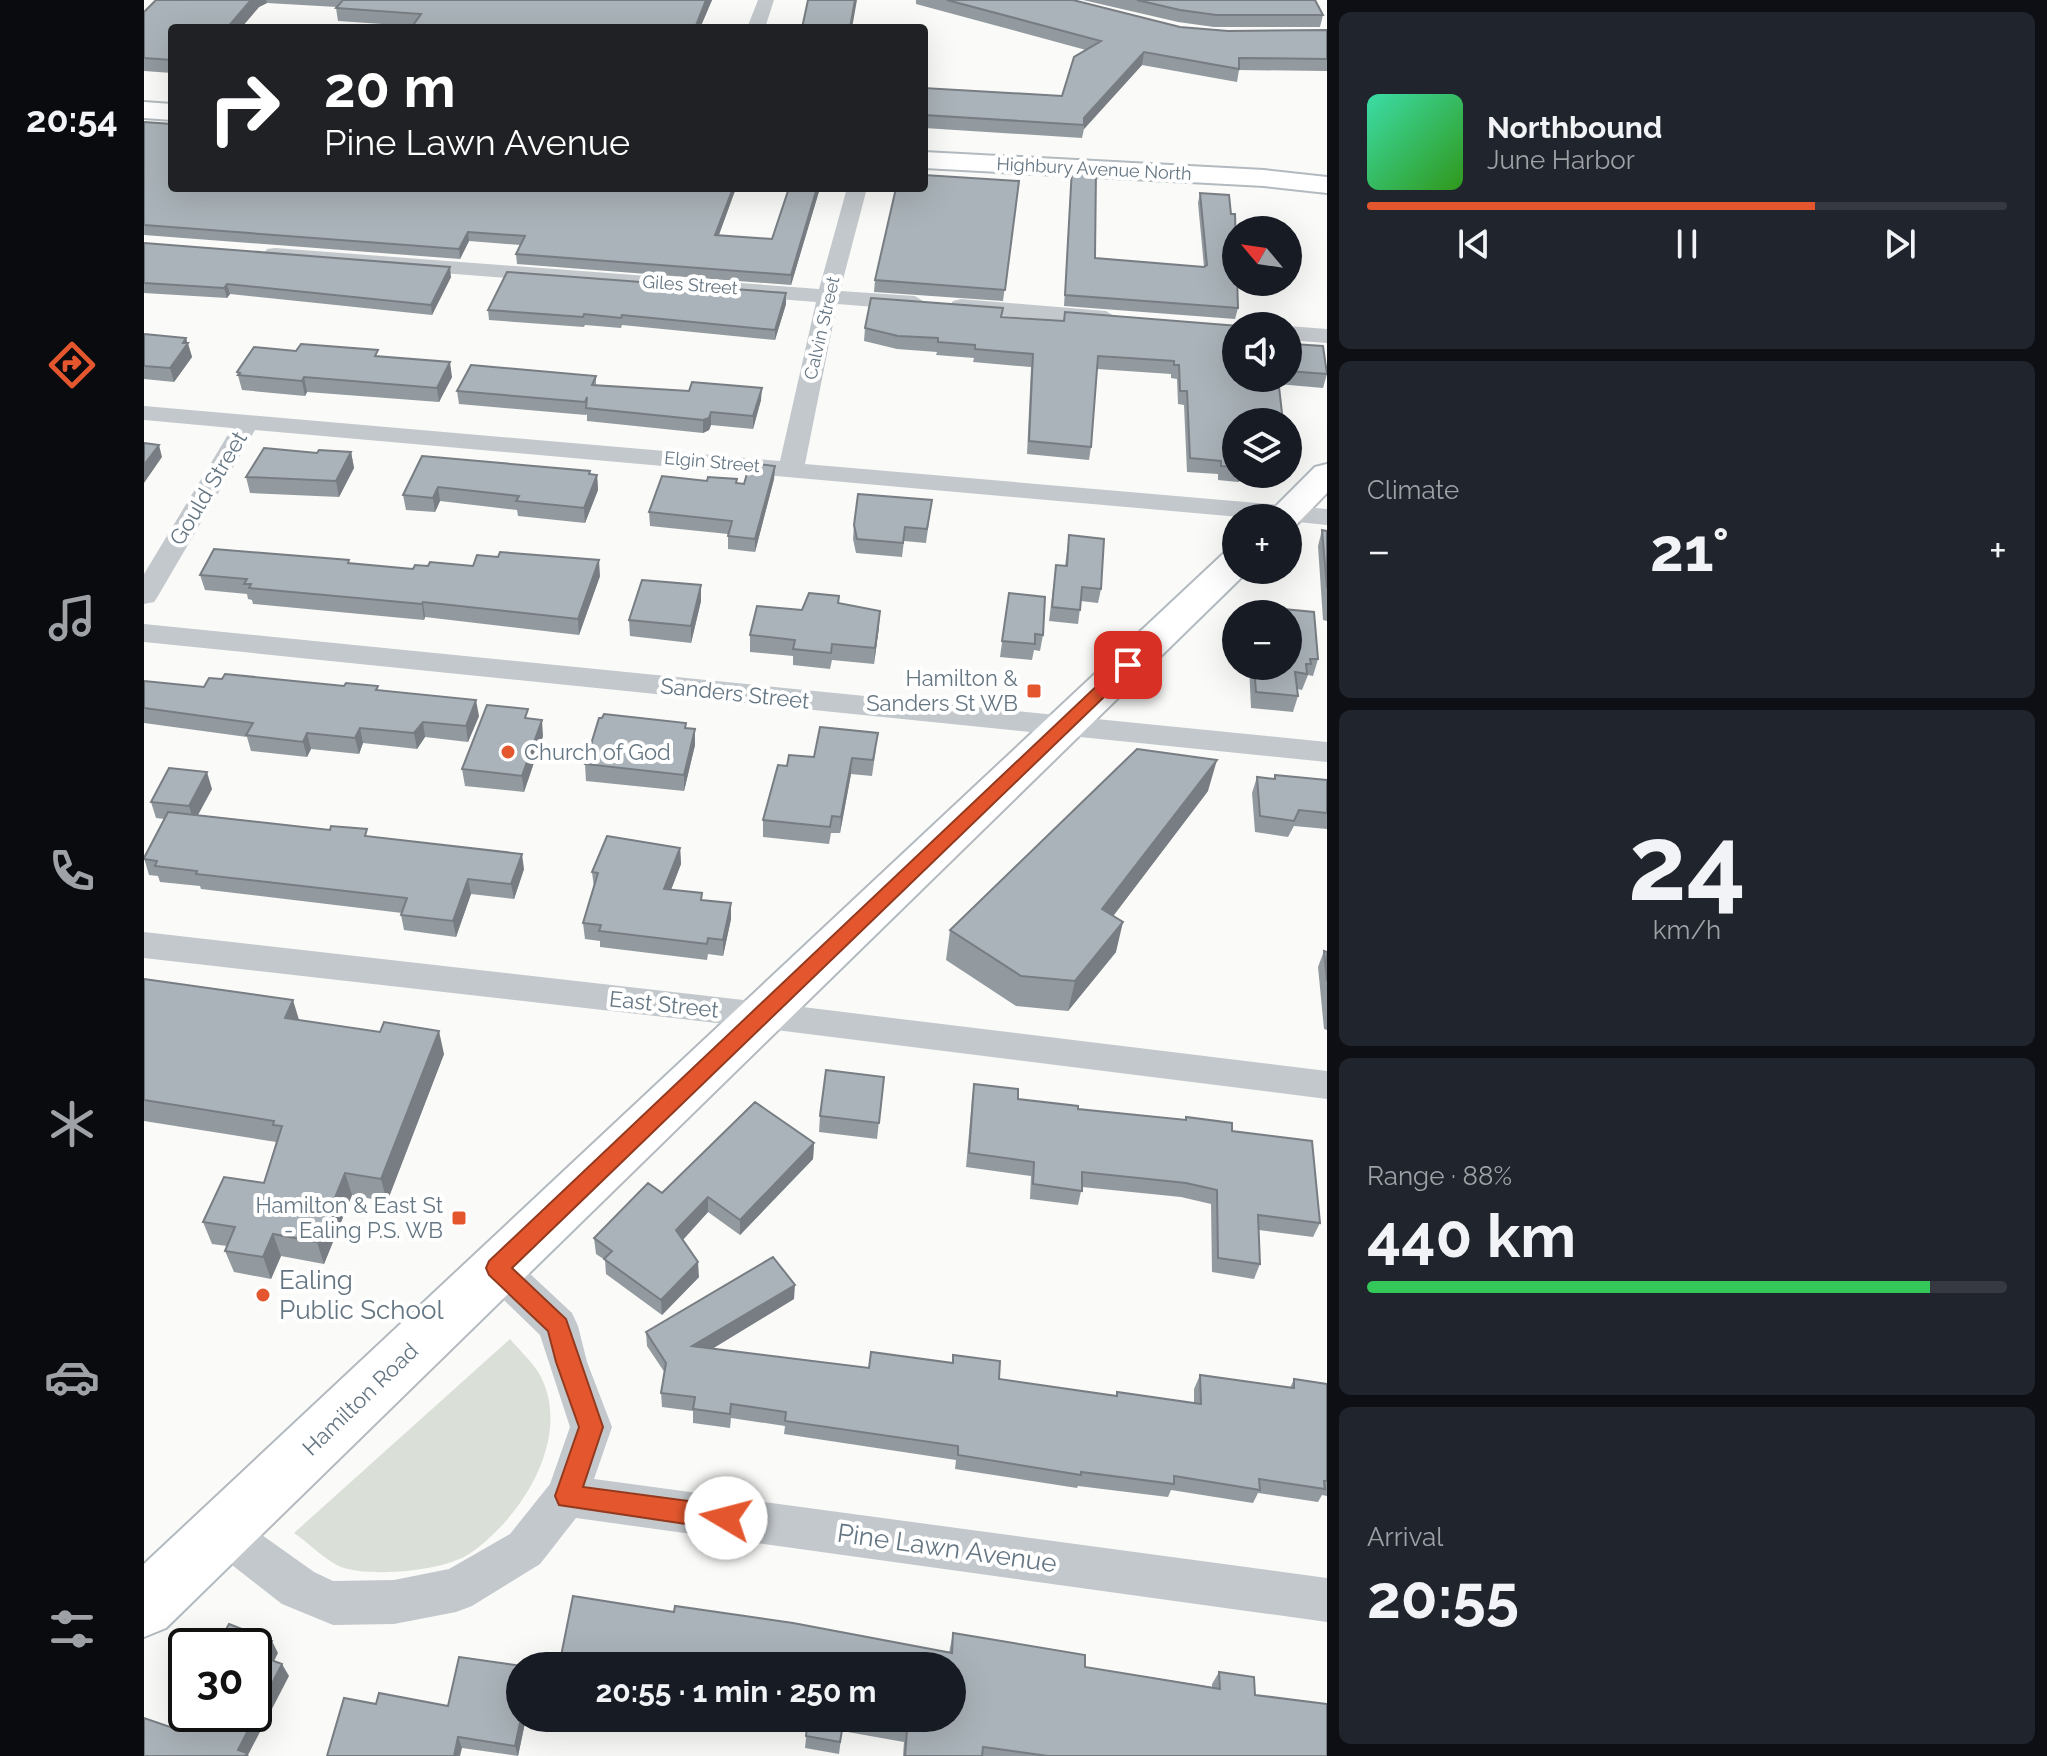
<!DOCTYPE html>
<meta charset="utf-8">
<style>
:root{--surface:#171b24;--page:#20242c;--text:#f1f3f6;--muted:#9ea1a6;--line:#363941;--accent:#e4572e}
body{margin:0;font-family:Raleway,sans-serif;background:var(--page);color:var(--text);height:100vh;display:flex;flex-direction:column;font-size:30px;white-space:nowrap}
*{box-sizing:border-box;margin:0}
p{font-size:26px;color:var(--muted)}
.icon{flex:none;width:44px;height:44px;fill:none;stroke:currentColor;stroke-width:2;stroke-linecap:round;stroke-linejoin:round}
.map{position:relative;flex:1;overflow:hidden}
.drawer{display:flex;flex-direction:column;gap:12px;padding:12px;background:#0d0f14;width:720px}
.drawer>*{flex:none}
.banner{position:absolute;left:24px;top:24px;width:760px;height:168px;border-radius:8px;box-shadow:0 8px 32px #0002;background:#202124;color:#fff;overflow:hidden}
.needle{width:52px;rotate:299deg}
.fabs{position:absolute;left:1078px;top:216px;display:grid;gap:16px}
.fabs a{display:grid;place-items:center;width:80px;height:80px;border-radius:50%;background:var(--surface);box-shadow:0 8px 32px #0002;font-size:40px}
.speed{position:absolute;left:24px;top:1628px;display:flex;gap:16px;font-size:40px;font-weight:700;text-align:center}
.speed>*{display:grid;place-content:center;width:104px;height:104px;border-radius:50%;background:var(--surface);box-shadow:0 8px 32px #0002;line-height:1}
.speed .limit{border:4px solid #111;border-radius:12px;background:#fff;color:#111}
.pin{position:absolute;display:grid;place-items:center;width:68px;height:68px;color:#fff;margin:-34px;border-radius:16px;box-shadow:0 4px 12px #0006}
.me{position:absolute;width:88px;margin:-44px;rotate:278deg;stroke-linejoin:round;filter:drop-shadow(0 0 6px #0008)}
.turn{display:flex;align-items:center;gap:28px;height:168px;padding:0 24px;font-size:36px}
.turn .icon{width:104px;height:104px;stroke-width:2.5}
.turn b{display:block;font-size:56px;line-height:68px}
.big{font-size:60px;font-weight:700;line-height:1.1}
.drawer .card{flex:1;display:flex;flex-direction:column;justify-content:center;gap:12px;min-width:0;padding:0 28px;border-radius:12px;background:var(--page)}
.drawer .dial{align-items:center;gap:0}
.dial b{font-size:104px;line-height:1}
.song{display:flex;align-items:center;gap:24px}
.cover{width:96px;height:96px;border-radius:12px;background:linear-gradient(135deg,hsl(160 70% 55%),hsl(110 70% 35%))}
.played{height:8px;border-radius:4px;background:linear-gradient(90deg,var(--accent) 70%,var(--line) 70%)}
.keys{display:flex;justify-content:space-around;direction:ltr}
.heat{display:flex;justify-content:space-between;align-items:center;font-size:44px;direction:ltr}
.charge{height:12px;border-radius:6px;background:linear-gradient(90deg,#34c759 88%,var(--line) 0)}
.trip{position:absolute;left:362px;top:1652px;width:460px;height:80px;border-radius:40px;background:var(--surface);box-shadow:0 8px 32px #0002;font-weight:700;line-height:80px;text-align:center}
main{display:flex;flex:1;min-height:0}
.menu{display:flex;flex-direction:column;width:144px;justify-content:space-around;align-items:center;background:#090b0e;color:var(--muted)}
.menu .icon{width:56px;height:56px}
.menu .selected{color:var(--accent)}
.menu b{font-size:36px;color:var(--text)}
.map>svg:first-child{display:block}
.green{fill:#dadfd7}
.lines{fill:none;stroke-linecap:round;stroke-linejoin:round}
.secondary-casing{stroke:#b3babf;stroke-width:4}
.minor{fill:#c3c8cc;fill-rule:evenodd}
.secondary{fill:#fff;fill-rule:evenodd}
.wall{fill:#929a9f}
.shaded-wall{fill:#777d82}
.building{fill:#aab3b9;stroke:#777d82;stroke-width:2}
.route{fill:#e4572e;stroke:#94391e;stroke-width:2}
.poi-dot{fill:#e4572e;stroke:#fff;stroke-width:3}
.labels{text-anchor:middle;stroke-width:8;stroke-linejoin:round;paint-order:stroke}
.far-street-label{font-size:18px;fill:#657683;stroke:#fff}
.street-label{font-size:22px;fill:#657683;stroke:#fff}
.poi-label{font-size:22px;fill:#657683;stroke:#fff;text-anchor:end}
.near-poi-label{font-size:26px;fill:#657683;stroke:#fff;text-anchor:start}
.near-street-label{font-size:26px;fill:#657683;stroke:#fff}
</style>
<main>
<nav class="menu">
<b>20:54</b>
<svg class="icon selected" aria-label="directions" viewBox="0 0 24 24"><path d="M12 3l9 9-9 9-9-9zM9 14v-3h6M13 9l2 2-2 2"/></svg>
<svg class="icon" aria-label="music" viewBox="0 0 24 24"><path d="M9 18V5l10-2v13"/><circle cx="6" cy="18" r="3"/><circle cx="16" cy="16" r="3"/></svg>
<svg class="icon" aria-label="phone" viewBox="0 0 24 24"><path d="M5 4h4l2 5-3 2q2 4 5 5l2-3 5 2v4C11 20 4 13 5 4z"/></svg>
<svg class="icon" aria-label="climate" viewBox="0 0 24 24"><path d="M12 3v18M4 7l16 10M4 17L20 7"/></svg>
<svg class="icon" aria-label="car" viewBox="0 0 24 24"><path d="M5 17H2v-5l4-1 3-4h7l3 4 3 1v5h-3M9 17h6M6 11h13"/><circle cx="7" cy="17" r="2"/><circle cx="17" cy="17" r="2"/></svg>
<svg class="icon" aria-label="filters" viewBox="0 0 24 24"><path d="M4 7h16M4 17h16"/><circle cx="9" cy="7" r="2"/><circle cx="15" cy="17" r="2"/></svg>
</nav>
<div class="map">
<svg width="1183" height="1756" viewBox="0 0 1183 1756">
<rect width="100%" height="100%" fill="#fafaf8"/>
<path class="green" d="M366,1339C375,1350 390,1363 397,1377C428,1439 377,1519 325,1554C299,1571 230,1577 200,1568C184,1563 165,1543 150,1533Z"/>
<g class="lines">
<defs>
<path id="secondary" d="M0,102L28,104V120L0,118Z
M780,152L1120,170L1183,177V193L1120,186L780,168Z
M1183,464V493L1151,526L1144,527V518H1120L1171,467Z
M1092,551V570H1105L22,1628L0,1637V1564L1079,554Z"/>
</defs>
<use href="#secondary" class="secondary-casing"/>
<path class="minor" d="M614,0H630L621,28H603Z
M703,188H723L696,291L771,296L782,303L771,310L693,304L661,464L1183,509V525L1144,521V518H1107L111,430L14,596L10,602L0,604V574L88,428L0,420V406L636,461L672,302L131,260L123,259L120,254L123,249L131,248L675,289Z
M817,299L962,311L973,318L962,325L809,311L806,306L809,301Z
M1144,326L1183,329V343L1144,340Z
M0,624L1183,742V762L0,642Z
M0,932L617,1002L1183,1071V1099L617,1028L0,958Z
M353,1251L367,1256L428,1313L434,1326L443,1362L468,1427L450,1479L1183,1578V1622L432,1518L396,1564L328,1606L312,1612L250,1624L189,1625L138,1604L88,1565L66,1543L59,1528L66,1513L81,1507L96,1513L118,1535L170,1572L189,1581L250,1580L305,1569L366,1534L406,1484L426,1427L396,1335L339,1280L334,1268L339,1256Z"/>
<use href="#secondary" class="secondary"/>
</g>
<path class="wall" d="M12,0H568L556,28L268,26L194,21L192,8L193,7L123,3L115,7L97,28H28V73L0,71V12Z
M772,0H929L1036,27L1084,31L1183,30V71L1095,70L1093,82L998,65L940,129L938,138L780,128V88L918,96L942,50L772,4Z
M939,0H1171L1179,15L1176,27H1070L1034,22Z
M0,122L28,188H592L575,235L628,239L645,188H676L647,285L373,264L372,254L376,245L325,241L316,259L0,235Z
M928,168L951,258L1060,267L1054,203L1056,193L1094,308L1091,319L920,306Z
M875,181L859,301L730,292L731,280Z
M0,243L307,277L288,315L86,294L83,298L0,293Z
M642,304L631,340L478,325L477,328L441,325L440,327L345,320L344,310Z
M921,312L1092,378H1144V338L1148,344L1183,374L1179,388L1134,384L1092,422V474H1106L1094,482L1074,480V474L1043,472L1040,405L1034,404L1033,379L1027,378V374L953,369L947,447L945,460L883,454L887,367L829,362L830,358L792,355L793,352L753,349L720,341L721,328L920,321Z
M0,334L44,343L48,357L30,382L0,379Z
M235,356L308,377L295,402L163,392L161,396L98,390L93,372Z
M452,376V385L617,400L609,429L567,425L565,430L559,433L443,421V414L442,415L315,404L313,391Z
M207,452L210,468L195,497L106,493L102,477L173,453Z
M278,456L453,475L454,490L441,523L374,516L373,510L296,501L291,512L262,510L259,495Z
M631,466L630,479L611,552L584,549V534L506,526L505,512L593,484H600Z
M788,500L782,543L760,541L758,557L712,553L709,539L710,525Z
M1178,530L1183,531V621L1179,620L1174,546Z
M925,535L957,589L954,603L937,601L934,624L905,621L912,565L921,566Z
M206,563L269,569L456,576L435,635L281,617L280,620L109,604L108,600L104,599L103,594L61,590L56,575Z
M557,585V601L547,643L486,636L485,620Z
M865,593L899,635L896,651L890,650L888,660L856,657Z
M695,596V603L735,627L730,664L688,660L686,669L649,665V656L606,652V635L658,610Z
M1129,608L1170,612L1174,659L1169,676L1164,675L1158,690L1153,689L1154,696L1149,712L1107,708L1105,666H1144V614H1128Z
M0,681L60,687L235,690L335,716L324,742L281,737L273,749L219,743L215,754L167,749L163,757L107,751L103,737L0,723Z
M385,718L399,736L380,792L321,786L318,769Z
M542,723V728L551,729V745L540,791L442,781L441,764Z
M732,749L728,776L707,774L696,833H687L685,844L619,837V820L643,766L670,757Z
M1131,775L1183,780V829L1150,826L1144,837L1111,832L1108,793L1113,777L1130,779Z
M68,789L54,815L225,836L380,869L370,899L327,894L312,937L260,930L257,915L258,913L57,889L56,886L16,882L14,876L5,875L0,858L20,819L12,818L7,802Z
M1064,791L969,916L972,952L924,1011L872,1006L802,960L806,930Z
M536,848L537,864L527,890L558,900L587,919L579,956L564,954L563,960L456,947V941L441,939L439,923L450,888L448,872Z
M1180,951L1183,952V1030L1180,1029L1174,967Z
M0,979L155,1020L300,1054L243,1202L208,1195L180,1264L137,1256L127,1279L90,1272L81,1251L83,1246L68,1244L59,1222L120,1183L132,1142L0,1121Z
M740,1077L733,1139L675,1132L676,1116Z
M830,1084L874,1099L934,1109L1041,1120L1042,1117L1088,1131L1176,1223L1169,1237L1115,1230L1116,1264L1110,1279L1068,1272L1067,1204L1037,1197L938,1187L934,1205L886,1199L887,1176L822,1167L828,1099Z
M670,1143L669,1159L596,1235L564,1212L539,1240L555,1277L518,1315L462,1274L461,1260L452,1254L450,1238L518,1193Z
M650,1299L568,1349L725,1368L808,1363L809,1355L855,1379L972,1396L973,1392L1050,1403V1389L1056,1375L1146,1388L1150,1379L1183,1384V1496L1178,1495L1174,1502L1114,1493L1109,1503L1027,1490L1024,1497L934,1486L933,1488L811,1469L812,1460L640,1434L641,1426L587,1418L586,1428L549,1423V1411L518,1407L517,1393L521,1373L503,1346L502,1332Z
M530,1612L805,1653L809,1633L941,1667L1068,1687V1684L1075,1672L1111,1695L1183,1756H759L760,1742L698,1731L695,1754L661,1748L664,1718H808Z
M232,1704L304,1706L382,1718L374,1756L318,1748Z"/>
<path class="shaded-wall" d="M107,0H122L123,3L115,7L97,28H83Z
M562,0H568L556,28H551Z
M711,0H713L708,28H706Z
M1000,52L998,65L940,129V118Z
M589,188H592L571,245V235Z
M673,188H676L647,285V275Z
M324,232L325,241L316,259L315,249Z
M306,267L307,277L288,315L287,305Z
M83,284L86,294L83,298L80,288Z
M642,293V304L631,340V330Z
M42,338L48,357L30,382L26,368Z
M306,362L308,377L295,402L293,388Z
M160,377L163,392L161,396L158,381Z
M618,388L617,400L609,429V416Z
M567,412V425L565,430L559,433V420Z
M15,445L18,457L0,483V465Z
M207,452L210,468L195,497L192,481Z
M631,466L630,479L611,552V539Z
M1096,474H1106L1094,482Z
M453,475L454,490L441,523L440,508Z
M294,487L296,501L291,512L289,498Z
M455,560L456,576L435,635L434,619Z
M557,585V601L547,643V626Z
M279,602L281,617L280,620L278,604Z
M736,611L735,627L730,664L731,648Z
M332,700L335,716L324,742L322,726Z
M398,720L399,736L380,792L378,776Z
M279,722L281,737L273,749L270,733Z
M216,728L219,743L215,754L211,738Z
M551,729V745L540,791V775Z
M163,733L167,749L163,757L159,742Z
M708,758L707,774L696,833L697,817Z
M1073,760L1064,791L951,940L958,909Z
M63,772L68,789L50,822L45,806Z
M536,848L537,864L521,905L520,889Z
M378,854L380,869L370,899L367,884Z
M324,879L327,894L312,937L309,921Z
M587,903V919L579,956V940Z
M979,922L972,952L924,1011L931,981Z
M149,1000L156,1023L141,1018Z
M295,1031L300,1054L243,1202L237,1179Z
M670,1143L669,1159L596,1235V1220Z
M201,1173L208,1195L180,1264L173,1242Z
M564,1197V1212L533,1246L532,1230Z
M129,1234L137,1256L127,1279L119,1257Z
M554,1262L555,1277L518,1315L517,1300Z
M651,1285L650,1299L548,1361V1346Z
M128,1641L134,1653L126,1669L119,1657Z
M138,1664L145,1676L104,1755L105,1756H98L94,1750Z
M377,1718H382L374,1756L371,1746Z
M314,1737L318,1748L316,1756H310Z"/>
<path class="building" d="M12,0H107L83,28H28V60L0,58V12Z
M199,0H562L551,28H267L277,14L192,8Z
M664,0H711L706,28H658Z
M803,0H929L1036,27L1084,31L1183,30V59L1095,58V69L1000,52L940,118V125L780,115V88L918,96L930,57L957,41Z
M993,0H1171L1179,15H1072L1036,10Z
M0,122L28,124V188H589L571,235L628,239L645,188H673L647,275L372,254L381,236L324,232L315,249L0,225Z
M928,168L952,170L951,258L1060,267L1063,265L1056,193L1085,195L1087,214H1091L1094,308L921,295Z
M780,175L875,181L861,290L731,280L752,188H780Z
M0,243L306,267L287,305L83,284L80,288L0,283Z
M363,272L642,293L631,330L478,315L477,318L440,314L439,317L344,310Z
M727,298L859,308L857,317L920,321L921,312L1095,326H1092V378H1134L1139,422H1092V467L1077,466V461L1046,458L1043,391H1036L1035,365H1030V361L954,356L947,447L885,441L889,354L831,349V345L794,342V338L754,336L721,328Z
M0,334L42,338L39,343H44L26,368L0,366Z
M1144,338H1146L1148,344L1179,346L1183,374L1144,371Z
M157,344L234,350L231,356L306,362L293,388L160,377L158,381L94,375L96,373L93,372L110,347L152,351Z
M327,365L452,376L448,385L545,391L548,382L618,388L609,416L567,412L565,418L559,420L442,408L443,397L441,402L313,391Z
M0,443L15,445L0,465Z
M120,448L173,453L175,450L207,452L192,481L102,477Z
M278,456L446,471L445,474L453,475L440,508L372,501L375,496L294,487L289,498L259,495Z
M606,463L631,466L611,539L584,536L588,521L505,512L518,476L563,481L564,477L593,479L592,483L600,484Z
M714,494L788,500L783,529L761,527L759,543L713,539L710,525Z
M1178,530L1183,531V588Z
M925,535L960,539L957,589L938,587L936,610L908,607L912,565L923,566Z
M70,549L205,560L204,563L269,569L271,565L284,566L286,562L329,566L333,555L354,557L356,552L455,560L434,619L279,602L278,604L105,588L107,584H100L103,579L56,575Z
M498,580L557,585L547,626L485,620Z
M665,593L695,596L694,603L736,611L731,648L688,644L687,653L649,649L651,640L606,635L613,606L658,610Z
M865,593L901,597L899,635L891,634V644L858,641Z
M1129,608L1170,612L1174,659H1166L1167,664H1162L1163,674L1151,672L1154,696L1112,692L1110,666H1144V614H1130Z
M81,674L200,686L202,683L234,686L232,690L332,700L322,726L279,722L270,733L216,728L211,738L163,733L159,742L102,735L109,723L0,708V681L60,687L65,678L78,679Z
M343,705L384,709L381,718L398,720L378,776L318,769Z
M460,714L542,723L541,728L551,729L540,775L441,764L455,718H458Z
M676,727L734,733L729,760L708,758L697,817L688,816L686,827L619,820L634,765L643,766L645,755L670,757Z
M993,749L1073,760L958,909L979,922L931,981L877,976L806,930Z
M25,768L63,772L45,806L7,802Z
M1131,775L1183,780V813L1155,810L1150,821L1116,816L1113,777L1131,779Z
M24,812L186,830L187,826L223,829L221,836L378,854L367,884L324,879L309,921L257,915L263,898L52,874L53,871L11,866L13,861L0,859V858Z
M463,836L536,848L520,889L558,893L557,900L587,903L579,940L564,938L563,944L455,931L457,925L439,923L454,873L448,872Z
M1180,951L1183,952V981Z
M0,979L149,1000L141,1018L236,1032L240,1022L295,1031L237,1179L201,1173L173,1242L129,1234L119,1257L81,1251L91,1227L59,1222L80,1177L120,1183L138,1126L129,1125L130,1121L0,1100Z
M682,1070L740,1077L735,1123L676,1116Z
M830,1084L874,1089V1099L934,1106V1109L1042,1120V1117L1088,1123V1131L1168,1141L1176,1223L1114,1215L1116,1264L1074,1258L1073,1190L1042,1183L938,1172V1191L889,1184L890,1162L825,1153Z
M611,1102L670,1143L596,1220L564,1197L532,1230L554,1262L517,1300L460,1259L468,1251L450,1238L504,1183L518,1193Z
M629,1257L651,1285L548,1346L725,1368L727,1352L809,1363V1355L856,1361L855,1379L973,1396V1392L1057,1404L1056,1375L1150,1388V1379L1183,1384V1481H1180L1181,1489L1115,1479L1116,1490L1030,1476V1484L937,1472V1475L814,1455V1446L641,1421L642,1412L587,1404L586,1414L549,1409L551,1397L517,1393L522,1363L502,1332Z
M429,1596L530,1612L531,1606L649,1623L808,1653L809,1633L941,1655V1667L1076,1689L1075,1672L1110,1677L1111,1695L1183,1704V1756H904L839,1747L838,1756H761L763,1730L700,1718L696,1742L662,1736L664,1718H808V1666H415Z
M85,1624L128,1641L119,1657L138,1664L94,1750L103,1753L101,1756H0V1718L29,1728L42,1704V1714H110V1646H73Z
M315,1657L378,1666H376L377,1718L371,1746L314,1737L310,1756H183L200,1698L232,1704L235,1693L304,1706Z"/>
<path class="route" d="M984,659L990,661V668L368,1268L422,1319L459,1427L439,1487L582,1506L590,1509L594,1518L590,1527L582,1530L415,1505L411,1496L435,1427L412,1362L404,1331L345,1275L342,1268L345,1261L979,661Z"/>
<g class="poi-dot">
<rect x="882" y="683" width="16" height="16" rx="4"/>
<circle cx="364" cy="752" r="8"/>
<rect x="307" y="1210" width="16" height="16" rx="4"/>
<circle cx="119" cy="1295" r="8"/>
</g>
<g class="labels">
<g class="far-street-label">
<text transform="translate(950 169) rotate(3)" y="6">Highbury Avenue North</text>
<text transform="translate(546 285) rotate(4)" y="6">Giles Street</text>
<text transform="translate(678 328) rotate(-77)" y="6">Calvin Street</text>
<text transform="translate(568 462) rotate(5)" y="6">Elgin Street</text>
</g>
<g class="street-label">
<text transform="translate(64 488) rotate(-59)" y="8">Gould Street</text>
<text transform="translate(591 693) rotate(6)" y="8">Sanders Street</text>
<text transform="translate(520 1004) rotate(6)" y="8">East Street</text>
<text transform="translate(216 1399) rotate(-44)" y="8">Hamilton Road</text>
</g>
<g class="poi-label">
<text x="874" y="686">Hamilton &amp;<tspan x="874" dy="25">Sanders St WB</tspan></text>
<text x="380" y="760" text-anchor="start">Church of God</text>
<text x="299" y="1213">Hamilton &amp; East St<tspan x="299" dy="25">- Ealing P.S. WB</tspan></text>
</g>
<g class="near-poi-label">
<text x="135" y="1289">Ealing<tspan x="135" dy="30">Public School</tspan></text>
</g>
<g class="near-street-label">
<text transform="translate(803 1548) rotate(8)" y="9">Pine Lawn Avenue</text>
</g>
</g>
</svg>
<div class="fabs">
<a><svg class="needle" viewBox="-14 -14 28 28"><path d="M0-13l5 13h-10z" fill="#e53935"/><path d="M0 13l5-13h-10z" fill="#9ea1a6"/></svg></a>
<a><svg class="icon" aria-label="sound" viewBox="0 0 24 24"><path d="M4 9h4l5-4v14l-5-4H4zM17 9q2 3 0 6"/></svg></a>
<a><svg class="icon" aria-label="layers" viewBox="0 0 24 24"><path d="M12 4l9 5-9 5-9-5zM3 14l9 5 9-5"/></svg></a>
<a>+</a>
<a>−</a>
</div>
<div class="speed"><div class="limit">30</div></div>
<div class="pin" style="left:984px;top:665px;background:#d93025"><svg class="icon" aria-label="arrive" viewBox="0 0 24 24"><path d="M6 21V4h12l-3 4 3 4H6"/></svg></div>
<svg class="me" style="left:582px;top:1518px" viewBox="-20 -20 40 40"><circle r="19" fill="#fff"/><path d="M0-13L10 11 0 6-10 11z" fill="#e4572e"/></svg>
<div class="trip">20:55 · 1 min · 250 m</div>
<div class="banner">
<div class="turn"><svg class="icon" aria-label="right" viewBox="0 0 24 24"><path d="M7 20v-9h11M14 6l5 5-5 5"/></svg><div><b>20 m</b>Pine Lawn Avenue</div></div>
</div>
</div>
<section class="drawer">
<div class="card">
<div class="song"><i class="cover"></i><div><b>Northbound</b><p>June Harbor</p></div></div>
<div class="played"></div>
<div class="keys"><svg class="icon" aria-label="previous" viewBox="0 0 24 24"><path d="M18 5L8 12l10 7zM5 5v14"/></svg><svg class="icon" aria-label="pause" viewBox="0 0 24 24"><path d="M8 5v14M16 5v14"/></svg><svg class="icon" aria-label="next" viewBox="0 0 24 24"><path d="M6 5l10 7-10 7zM19 5v14"/></svg></div>
</div>
<div class="card"><p>Climate</p>
<div class="heat"><a>−</a><b class="big">21°</b><a>+</a></div>
</div>
<div class="card dial"><b>24</b><p>km/h</p></div>
<div class="card"><p>Range · 88%</p><b class="big">440 km</b><div class="charge"></div></div>
<div class="card"><p>Arrival</p><b class="big">20:55</b></div>
</section>
</main>
